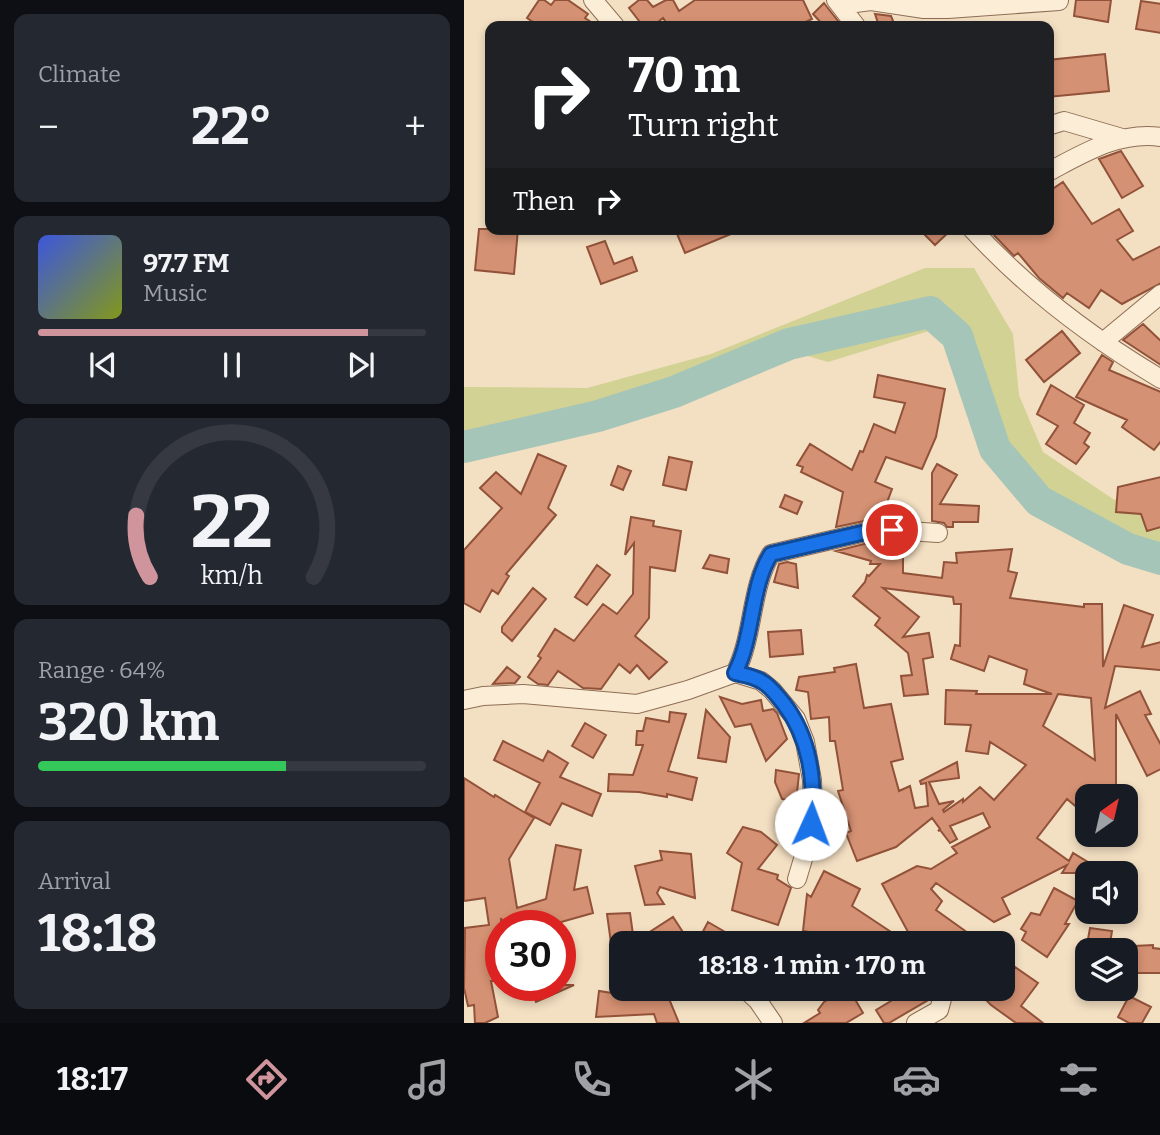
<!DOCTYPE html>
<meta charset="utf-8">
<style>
:root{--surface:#171b24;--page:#242831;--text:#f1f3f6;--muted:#9ea1a6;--line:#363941;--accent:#cf949c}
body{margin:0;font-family:Bitter,serif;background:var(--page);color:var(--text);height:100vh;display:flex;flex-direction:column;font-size:26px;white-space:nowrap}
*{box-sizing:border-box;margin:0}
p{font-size:23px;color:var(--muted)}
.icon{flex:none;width:38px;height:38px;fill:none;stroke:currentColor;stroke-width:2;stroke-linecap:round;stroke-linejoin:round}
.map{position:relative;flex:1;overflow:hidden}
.side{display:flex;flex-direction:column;gap:14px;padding:14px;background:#0d0f14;width:464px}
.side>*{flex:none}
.hud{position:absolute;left:21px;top:21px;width:569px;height:214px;border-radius:14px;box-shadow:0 4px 10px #0003;background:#202124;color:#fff;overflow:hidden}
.needle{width:46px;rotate:34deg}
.buttons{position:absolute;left:611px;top:784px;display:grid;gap:14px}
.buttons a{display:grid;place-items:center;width:63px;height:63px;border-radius:14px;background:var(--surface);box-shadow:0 4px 10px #0003;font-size:35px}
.speed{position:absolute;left:21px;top:910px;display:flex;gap:14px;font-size:35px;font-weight:700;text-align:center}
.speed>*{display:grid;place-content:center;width:91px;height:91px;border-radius:50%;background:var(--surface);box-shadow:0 4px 10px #0003;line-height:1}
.speed .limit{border:10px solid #d22;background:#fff;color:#111}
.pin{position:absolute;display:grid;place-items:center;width:60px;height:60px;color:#fff;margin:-30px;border:4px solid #fff;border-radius:50%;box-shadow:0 2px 7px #0007}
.me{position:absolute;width:77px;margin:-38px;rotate:2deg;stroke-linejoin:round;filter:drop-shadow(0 0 5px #0008)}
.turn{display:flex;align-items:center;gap:24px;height:147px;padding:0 28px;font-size:32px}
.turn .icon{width:91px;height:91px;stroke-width:2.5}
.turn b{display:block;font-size:49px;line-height:60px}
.then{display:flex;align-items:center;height:66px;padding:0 28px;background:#0003;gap:14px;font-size:26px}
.big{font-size:52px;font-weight:700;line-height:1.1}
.side .tile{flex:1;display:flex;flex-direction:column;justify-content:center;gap:10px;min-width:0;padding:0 24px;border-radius:14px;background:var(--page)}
.side .dial{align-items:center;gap:0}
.dial svg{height:182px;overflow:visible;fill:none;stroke:var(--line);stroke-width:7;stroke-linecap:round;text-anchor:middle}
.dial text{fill:var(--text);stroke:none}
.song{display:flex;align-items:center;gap:21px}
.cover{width:84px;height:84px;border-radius:10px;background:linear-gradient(135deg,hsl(230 70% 55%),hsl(70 70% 35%))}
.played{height:7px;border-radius:4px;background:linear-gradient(90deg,var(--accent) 85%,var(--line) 85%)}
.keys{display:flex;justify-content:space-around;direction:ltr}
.heat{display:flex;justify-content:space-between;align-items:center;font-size:38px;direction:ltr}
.charge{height:10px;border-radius:5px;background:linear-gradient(90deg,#34c759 64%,var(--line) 0)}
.trip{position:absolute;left:145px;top:931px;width:406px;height:70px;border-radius:14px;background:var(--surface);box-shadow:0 4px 10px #0003;font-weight:700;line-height:70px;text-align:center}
.dock{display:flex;height:112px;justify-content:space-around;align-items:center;background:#090b0e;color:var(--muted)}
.dock .icon{width:49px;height:49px}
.dock .selected{color:var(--accent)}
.dock b{font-size:32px;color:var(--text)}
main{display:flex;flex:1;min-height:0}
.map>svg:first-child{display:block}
.green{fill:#d2d294}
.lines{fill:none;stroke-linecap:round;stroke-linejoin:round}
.river{stroke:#a5c5b8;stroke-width:32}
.building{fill:#d59173;stroke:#915239;stroke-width:2;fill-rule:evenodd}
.minor-casing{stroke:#8f6e56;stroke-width:20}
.minor{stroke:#fcedd6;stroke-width:18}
.route-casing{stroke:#114b97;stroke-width:18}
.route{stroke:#1a73e8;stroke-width:12}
</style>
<main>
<section class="side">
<div class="tile"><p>Climate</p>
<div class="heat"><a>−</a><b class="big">22°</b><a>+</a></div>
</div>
<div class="tile">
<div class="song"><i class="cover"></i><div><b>97.7 FM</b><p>Music</p></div></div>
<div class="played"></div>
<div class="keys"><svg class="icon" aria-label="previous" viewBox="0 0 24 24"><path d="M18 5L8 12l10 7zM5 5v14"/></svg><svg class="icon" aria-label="pause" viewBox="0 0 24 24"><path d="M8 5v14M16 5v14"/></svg><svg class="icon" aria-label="next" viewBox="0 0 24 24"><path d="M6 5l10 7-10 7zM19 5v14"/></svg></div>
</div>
<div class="tile dial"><svg viewBox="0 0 100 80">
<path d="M14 69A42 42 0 1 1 86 69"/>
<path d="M14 69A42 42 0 0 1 8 42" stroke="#cf949c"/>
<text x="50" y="56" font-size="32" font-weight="700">22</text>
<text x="50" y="72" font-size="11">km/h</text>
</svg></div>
<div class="tile"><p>Range · 64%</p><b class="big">320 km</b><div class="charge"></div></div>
<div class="tile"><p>Arrival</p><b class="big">18:18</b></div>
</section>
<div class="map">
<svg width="697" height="1023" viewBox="0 0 697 1023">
<rect width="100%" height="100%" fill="#f3dfc2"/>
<path class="green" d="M461,268H510L549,334L555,395L579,452L649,499L696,518V567L632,540L537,460L491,323L364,362L314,347L141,416L10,439L0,444V387L123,388L247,354Z"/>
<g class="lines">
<path class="river" d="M0,447L134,416L210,392L325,344L466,312L493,336L531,449L575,501L664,549L697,559"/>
</g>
<path class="building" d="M75,0H80L87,5L91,0H104L124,14L121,18L133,26H75L63,18Z
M175,0H183L189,7L202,0H209L215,11L231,0H339L348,19L333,26H192L201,21L199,18L189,26H179L165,8Z
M612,0H647L644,22L610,16Z
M677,1L697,4V33L672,29Z
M360,3L363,7L378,26H360L349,14Z
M411,14L427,16L431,26H415Z
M641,54L645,91L584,97V60Z
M657,151L679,186L658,198L635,159Z
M599,182L628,224L655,209L669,231L653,240L669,260L697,246V283L658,304L637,290L625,308L603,293L599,298L575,278L554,253L550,256L524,229H584V192Z
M15,229H54L50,274L11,270Z
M211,229H279L221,253Z
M455,229H488L471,245Z
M141,241L150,264L168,257L173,271L137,284L123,247Z
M679,324L697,341V365L659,340Z
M598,331L616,353L580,382L562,360Z
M638,355L649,362L645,370L697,392V441L690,450L658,427L663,420L612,397Z
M414,375L481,389L472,437L458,469L422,457L411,482L428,489L421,508L439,515L438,519L405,520L372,527L379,492L337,472L339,467L333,465L346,444L388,470L396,451L399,452L410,424L431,433L441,403L410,397Z
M587,385L620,405L610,423L626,433L620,443L625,447L612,464L582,444L594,426L573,414Z
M74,454L102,466L84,508L92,515L42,574L45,576L34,594L28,590L16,612L0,603V550L38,508L16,488L32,472L57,494Z
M205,457L228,462L222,490L199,485Z
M473,464L493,475L476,504L515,506L514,522H489V527H483L480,523L468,521V473Z
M154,466L167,471L159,490L147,485Z
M697,477V527L683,531L677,514L652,512L654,487Z
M321,495L338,502L333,514L316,507Z
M167,517L190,521L189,526L217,531L211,571L186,567L185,618L171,636L203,662L185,679L173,665L166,673L155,664L137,689L119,688L94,671L84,685L74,684L64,677L77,658L74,656L91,629L110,641L139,604L153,614L169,594L170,543L161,555Z
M408,542H439V573L478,578L480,562L493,563L492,553L548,549L544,571L553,573L546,598L620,607V604H638L639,667L660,605L689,615L678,647L697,642V670L651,666L641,708L676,691L687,714L681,715L697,745V769L683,776L652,714V785L668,796H623V816L603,799L573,838L605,861L609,853L642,873H598L603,865L538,898L546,914L530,922L472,883L467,889L478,901L472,910L518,943H450L418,884L453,866L467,869L493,853L488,847L526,827L519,813L486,826L493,839L486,843L476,830L474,831L476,829L468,818L432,847L393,861L382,833L387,831L374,791L379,790L371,741H366L365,717L347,719L344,692L332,690L335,677L371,672L370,668L392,664L400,708L427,704L439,759L427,762L435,791L446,786L451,808L464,806L462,783L457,784L456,781L493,762L495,778L465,782L475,804L490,801L479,810L480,812L499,799V802L516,787L530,800L562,765L526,742L524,754L502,751L507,725L481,724L482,690L513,691L512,694H588L560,684L563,670L525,656L520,671L487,659L491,645L496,646L497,604H490L489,597L419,588L455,617L439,637L465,633L469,657L459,659L464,694L440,696L437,676L448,675L444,653L411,625L416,618L389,596L401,582L403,575L405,576L416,564H406L407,561L372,551ZM594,694L627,698L631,760L579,726Z
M246,555L265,559L263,573L239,568Z
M323,562L332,564L334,588L310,582L315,564Z
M133,565L146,575L123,605L111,597Z
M69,588L82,599L48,641L38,632V627Z
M337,630L339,654L306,657L304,632Z
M43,667L56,677L51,683L29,684Z
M256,697L278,704L297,700L299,711L309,709L313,713L323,739L302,761L287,724L271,727Z
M242,710L266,737L262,762L234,758Z
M206,712L222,714L204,771L233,778L228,800L203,794V797L175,792L144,791L145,774L169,775L179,745H172L173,731H179L182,718L205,722Z
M121,723L142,735L129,758L108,746Z
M39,741L79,761L84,751L104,763L96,777L137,794L128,816L98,803L86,825L61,812L76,783L30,760Z
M312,770L335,774L332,802L318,799L311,782Z
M0,778L30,797L31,795L70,818L45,859L53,908L82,899L92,845L117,850L110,890L123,887L129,913L83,926H40L37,918V981H27L34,1017L21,1023H11L10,1005L4,1006L0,988L1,928L25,925L21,898L0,901Z
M279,827L297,832L313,845L294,869L314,875L313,879L327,888L314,925L268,910L278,863L263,853Z
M196,851L227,854L231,898L196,887L193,893L200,904L181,905L171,866L198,860Z
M360,871L396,889L388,906L427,932L434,943H403L405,940L369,935L368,943H345L346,932L339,931L343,894L347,897Z
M590,888L614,901L601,924H605L583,957L558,940L562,932L557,929L567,913L576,915Z
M166,913L170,942L209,917L226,943H147L143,914Z
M244,922L280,943H248L236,937Z
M626,928L648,931L645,950H622Z
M689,945V948L697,949V973H671L670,946Z
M539,961L549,971L551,967L574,983L557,1006L579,1023H552L527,1005L511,989H539Z
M65,985H110L72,1002Z
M147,989H201L215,1023H193L190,1014L132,1017L135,991L148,993Z
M382,989H385L399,1013L382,1023H340L356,1013L354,1010L360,1002Z
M447,989H462L466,999L425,1023H420L412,1010Z
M665,996L687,1007L678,1023H665L654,1017Z"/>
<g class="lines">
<defs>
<path id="minor" d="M129,0L151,26
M372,0L392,26
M376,5L407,1L460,9H484L595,1
M584,126L600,121L658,138
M584,172C620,153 655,131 697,137
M508,229C562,288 628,338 697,379
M639,342L697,294
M271,673C290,637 286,588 307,554L406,531L428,530L474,533
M0,700L19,696L59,694L173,704L224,690L271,673L297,681L308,690L332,719L341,742L348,780L349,808L345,839L333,879
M281,989L294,1001L309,1023
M452,1023L475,1010L478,999L477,989"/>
</defs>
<use href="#minor" class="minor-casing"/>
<use href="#minor" class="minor"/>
</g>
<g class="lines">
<defs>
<path id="route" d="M347,824C352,782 346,738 320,704C313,696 307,686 297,681C289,676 280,675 271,673C290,637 286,587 307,554L406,531L428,530"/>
</defs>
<use href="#route" class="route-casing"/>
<use href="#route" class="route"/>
</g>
</svg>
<div class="buttons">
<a><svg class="needle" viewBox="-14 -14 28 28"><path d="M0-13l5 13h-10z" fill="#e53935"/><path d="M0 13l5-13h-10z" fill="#9ea1a6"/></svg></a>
<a><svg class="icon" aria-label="sound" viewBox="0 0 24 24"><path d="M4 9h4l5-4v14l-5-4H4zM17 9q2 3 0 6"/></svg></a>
<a><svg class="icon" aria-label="layers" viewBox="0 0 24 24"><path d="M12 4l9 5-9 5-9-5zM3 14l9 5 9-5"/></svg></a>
</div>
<div class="speed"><div class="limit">30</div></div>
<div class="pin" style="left:428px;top:530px;background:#d93025"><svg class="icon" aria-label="arrive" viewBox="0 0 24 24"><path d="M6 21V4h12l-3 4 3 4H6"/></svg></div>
<svg class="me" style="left:347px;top:824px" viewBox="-20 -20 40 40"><circle r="19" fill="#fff"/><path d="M0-13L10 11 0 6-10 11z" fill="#1a73e8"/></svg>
<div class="trip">18:18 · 1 min · 170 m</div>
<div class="hud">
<div class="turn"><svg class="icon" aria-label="right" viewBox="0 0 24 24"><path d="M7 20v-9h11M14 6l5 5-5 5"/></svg><div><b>70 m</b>Turn right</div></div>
<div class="then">Then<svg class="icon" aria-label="right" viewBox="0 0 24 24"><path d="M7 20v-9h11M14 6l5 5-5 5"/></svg></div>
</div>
</div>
</main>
<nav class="dock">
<b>18:17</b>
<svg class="icon selected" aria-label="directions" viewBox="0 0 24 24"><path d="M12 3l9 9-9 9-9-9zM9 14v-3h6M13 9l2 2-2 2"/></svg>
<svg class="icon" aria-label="music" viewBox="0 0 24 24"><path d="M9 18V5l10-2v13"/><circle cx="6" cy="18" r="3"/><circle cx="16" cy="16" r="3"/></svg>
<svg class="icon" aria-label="phone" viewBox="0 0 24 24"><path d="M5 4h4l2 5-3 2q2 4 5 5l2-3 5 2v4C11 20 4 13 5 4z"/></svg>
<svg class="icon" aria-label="climate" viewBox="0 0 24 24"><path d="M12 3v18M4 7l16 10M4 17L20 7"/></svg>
<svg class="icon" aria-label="car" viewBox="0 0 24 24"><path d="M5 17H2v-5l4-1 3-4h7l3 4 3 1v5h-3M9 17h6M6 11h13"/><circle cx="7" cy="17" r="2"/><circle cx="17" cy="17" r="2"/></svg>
<svg class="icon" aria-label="filters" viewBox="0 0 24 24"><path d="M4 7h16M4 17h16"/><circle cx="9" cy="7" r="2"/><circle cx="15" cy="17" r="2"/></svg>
</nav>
